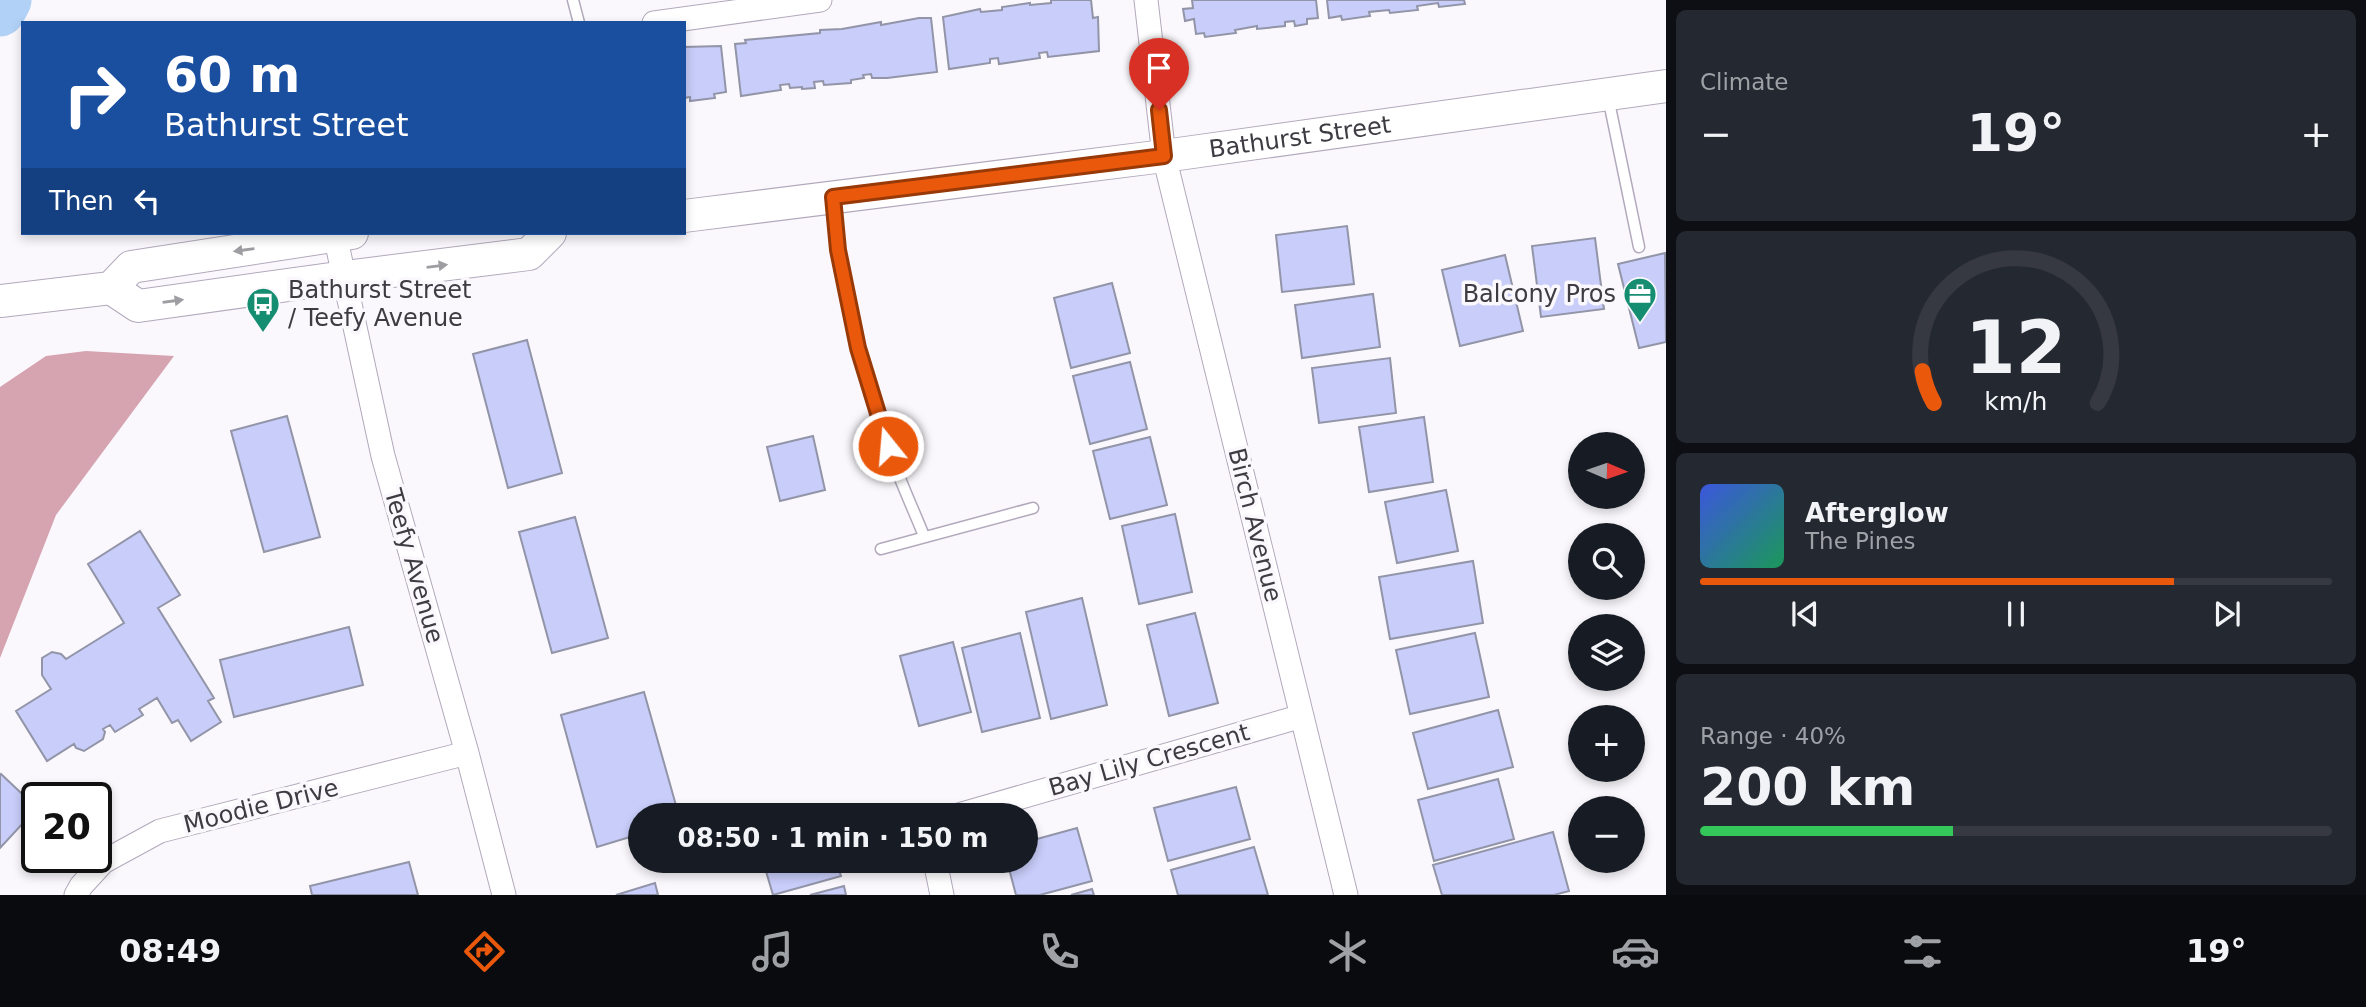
<!DOCTYPE html>
<meta charset="utf-8">
<style>
:root{--surface:#171b24;--page:#242831;--text:#f1f3f6;--muted:#9ea1a6;--line:#363941;--accent:#ea580c}
body{margin:0;font-family:"DejaVu Sans",sans-serif;background:var(--page);color:var(--text);height:100vh;display:flex;flex-direction:column;font-size:26px;white-space:nowrap}
*{box-sizing:border-box;margin:0}
p{font-size:23px;color:var(--muted)}
.icon{flex:none;width:38px;height:38px;fill:none;stroke:currentColor;stroke-width:2;stroke-linecap:round;stroke-linejoin:round}
.map{position:relative;flex:1;overflow:hidden}
.sheet{display:flex;flex-direction:column;gap:10px;padding:10px;background:#0d0f14;width:700px}
.sheet>*{flex:none}
.banner{position:absolute;left:21px;top:21px;width:665px;height:214px;border-radius:0px;box-shadow:0 4px 10px #0003;background:#1a4fa0;color:#fff;overflow:hidden}
.needle{width:46px;rotate:92deg}
.fabs{position:absolute;left:1568px;top:432px;display:grid;gap:14px}
.fabs a{display:grid;place-items:center;width:77px;height:77px;border-radius:50%;background:var(--surface);box-shadow:0 4px 10px #0003;font-size:35px}
.speed{position:absolute;left:21px;top:782px;display:flex;gap:14px;font-size:35px;font-weight:700;text-align:center}
.speed>*{display:grid;place-content:center;width:91px;height:91px;border-radius:50%;background:var(--surface);box-shadow:0 4px 10px #0003;line-height:1}
.speed .limit{border:4px solid #111;border-radius:10px;background:#fff;color:#111}
.pin{position:absolute;display:grid;place-items:center;width:60px;height:60px;color:#fff;margin:-72px -30px;border-radius:50% 50% 50% 0;rotate:-45deg;box-shadow:0 0 7px #0007}
.pin .icon{rotate:45deg}
.me{position:absolute;width:77px;margin:-38px;rotate:343deg;stroke-linejoin:round;filter:drop-shadow(0 0 5px #0008)}
.turn{display:flex;align-items:center;gap:24px;height:147px;padding:0 28px;font-size:32px}
.turn .icon{width:91px;height:91px;stroke-width:2.5}
.turn b{display:block;font-size:49px;line-height:60px}
.then{display:flex;align-items:center;height:66px;padding:0 28px;background:#0003;gap:14px;font-size:26px}
.big{font-size:52px;font-weight:600;line-height:1.1}
.sheet .card{flex:1;display:flex;flex-direction:column;justify-content:center;gap:10px;min-width:0;padding:0 24px;border-radius:10px;background:var(--page)}
.sheet .dial{align-items:center;gap:0}
.dial svg{height:182px;overflow:visible;fill:none;stroke:var(--line);stroke-width:7;stroke-linecap:round;text-anchor:middle}
.dial text{fill:var(--text);stroke:none}
.song{display:flex;align-items:center;gap:21px}
.cover{width:84px;height:84px;border-radius:10px;background:linear-gradient(135deg,hsl(230 70% 55%),hsl(150 70% 35%))}
.played{height:7px;border-radius:4px;background:linear-gradient(90deg,var(--accent) 75%,var(--line) 75%)}
.keys{display:flex;justify-content:space-around;direction:ltr}
.heat{display:flex;justify-content:space-between;align-items:center;font-size:38px;direction:ltr}
.charge{height:10px;border-radius:5px;background:linear-gradient(90deg,#34c759 40%,var(--line) 0)}
.trip{position:absolute;left:628px;top:803px;width:410px;height:70px;border-radius:35px;background:var(--surface);box-shadow:0 4px 10px #0003;font-weight:600;line-height:70px;text-align:center}
.tab-bar{display:flex;height:112px;justify-content:space-around;align-items:center;background:#090b0e;color:var(--muted)}
.tab-bar .icon{width:49px;height:49px}
.tab-bar .selected{color:var(--accent)}
.tab-bar b{font-size:32px;color:var(--text)}
main{display:flex;flex:1;min-height:0}
.map>svg:first-child{display:block}
.forest{fill:#d6a3b0}
.lines{fill:none;stroke-linecap:round;stroke-linejoin:round}
.river{stroke:#b1d1f6;stroke-width:51}
.building{fill:#c8cdf9;stroke:#9294a8;stroke-width:2}
.lane-casing{stroke:#b2a9bc;stroke-width:13}
.street-casing{stroke:#b2a9bc;stroke-width:25}
.secondary-casing{stroke:#b2a9bc;stroke-width:34}
.lane{stroke:#fff;stroke-width:10}
.street{stroke:#fff;stroke-width:23}
.secondary{stroke:#fff;stroke-width:32}
.oneway{fill:#9e9da1}
.route-casing{stroke:#983908;stroke-width:18}
.route{stroke:#ea580c;stroke-width:12}
.labels{text-anchor:middle;stroke-width:7;stroke-linejoin:round;paint-order:stroke}
.street-label{font-size:24px;fill:#3e3b43;stroke:#faf8fc}
.poi-label{font-size:24px;fill:#3e3b43;stroke:#faf8fc;text-anchor:start}
</style>
<main>
<div class="map">
<svg width="1666" height="895" viewBox="0 0 1666 895">
<rect width="100%" height="100%" fill="#faf8fc"/>
<path class="forest" d="M86,351L174,356L56,515L0,658V387L46,356Z"/>
<g class="lines">
<path class="river" d="M0,11L6,0"/>
</g>
<path class="building" d="M1051,0H1091L1093,18L1098,17L1099,51L1048,57L1047,52L1039,53L1040,58L999,64L998,58L990,59V63L949,69L943,17L980,9L981,12L1002,10V7L1030,3V5L1051,3Z
M1192,0H1316L1318,18L1307,19V24L1295,26L1294,21L1285,22V26L1257,29V26L1235,30L1236,33L1205,37L1204,33L1196,34L1194,19L1185,21L1183,9L1193,8Z
M1327,0H1464L1465,4L1439,7L1438,3L1417,6L1418,10L1390,13L1389,10L1369,12L1370,16L1342,20L1341,16L1329,18Z
M919,18H931L937,72L887,78H872L871,74L863,75L864,78L851,80V83L824,85L823,81L814,82L815,88L802,89V87L790,88L789,84L780,85L781,90L741,96L735,44L746,43L745,40L820,33V30L842,29L881,22V25Z
M721,46L726,92L714,94L715,98L690,101V97L684,98V47Z
M1347,226L1354,284L1282,292L1276,235Z
M1595,238L1604,309L1541,317L1532,246Z
M1665,253L1666,342L1639,348L1618,264Z
M1505,255L1523,331L1460,346L1442,270Z
M1112,283L1130,353L1071,368L1054,298Z
M1373,294L1380,347L1302,358L1295,305Z
M527,340L562,473L508,488L473,354Z
M1390,358L1396,413L1319,423L1312,368Z
M1130,362L1147,429L1090,444L1073,376Z
M287,416L320,537L264,552L231,431Z
M1424,417L1433,482L1369,492L1359,427Z
M813,436L825,490L780,501L767,447Z
M1150,437L1167,505L1110,519L1093,451Z
M1446,490L1458,551L1397,563L1385,502Z
M1175,514L1192,592L1139,604L1122,526Z
M575,517L608,638L552,653L519,532Z
M140,531L180,595L158,608L214,698L208,701L221,722L191,741L178,720L172,723L157,698L139,709L143,715L115,732L110,725L103,729L105,732L103,739L84,751L76,748L74,744L47,761L16,711L51,689L42,675V658L52,652L61,654L66,659L124,623L88,564Z
M1473,561L1483,623L1390,639L1379,577Z
M1082,598L1107,705L1051,719L1026,612Z
M1195,613L1218,703L1169,716L1147,625Z
M349,627L363,685L234,717L220,660Z
M1020,633L1040,718L982,732L962,648Z
M1475,633L1489,697L1410,714L1396,650Z
M953,642L971,712L919,726L900,656Z
M644,692L679,816H640V834L597,847L561,715Z
M1498,710L1513,767L1428,789L1413,733Z
M1,774L37,808L0,848V775Z
M1498,779L1514,839L1434,861L1418,800Z
M1236,787L1250,839L1168,861L1154,808Z
M1077,828L1092,881L1040,895H1016L1007,861H1026V842Z
M1553,832L1569,891L1554,895H1442L1433,865Z
M1254,847L1268,895H1178L1171,870Z
M763,861H836L841,876L773,895Z
M409,862L418,895H312L310,886Z
M655,883L658,895H616Z
M844,886L846,895H810Z
M1092,889L1094,895H1071Z"/>
<g class="lines">
<defs>
<path id="lane" d="M573,0L579,23
M1608,97L1639,247
M833,200C842,284 860,366 888,446C898,477 912,506 924,536
M881,549L1033,508"/>
<path id="street" d="M1146,0L1164,156L1346,895
M654,23L820,0
M335,235L383,456L467,753L504,895
M955,816L1302,716
M935,861L942,895
M76,895L81,886L103,862L160,831L467,753"/>
<g id="secondary">
<path id="s1" d="M684,216L1164,156L1666,86"/>
<path d="M111,288L138,306L345,277L529,254L550,233"/>
<path d="M0,301L111,288L131,267L352,233"/>
</g>
</defs>
<use href="#lane" class="lane-casing"/>
<use href="#street" class="street-casing"/>
<use href="#secondary" class="secondary-casing"/>
<use href="#lane" class="lane"/>
<use href="#street" class="street"/>
<use href="#secondary" class="secondary"/>
</g>
<defs><path id="oneway-solid" d="M-6-.8H1V-3.2L6.5 0L1 3.2V.8H-6Z" transform="scale(1.75)"/></defs>
<g class="oneway">
<use href="#oneway-solid" transform="translate(244 250) rotate(172)"/>
<use href="#oneway-solid" transform="translate(437 266) rotate(-7)"/>
<use href="#oneway-solid" transform="translate(173 301) rotate(-8)"/>
</g>
<g class="lines">
<defs>
<path id="route" d="M888,446L858,348L838,250L833,197L1164,156L1159,110"/>
</defs>
<use href="#route" class="route-casing"/>
<use href="#route" class="route"/>
</g>
<defs>
<symbol id="office-pin" viewBox="-11 -11 22 30"><path d="M0 17L-7.5 6A9.5 9.5 0 1 1 7.5 6Z" fill="#148d70" stroke="#faf8fc"/><path d="M-6-3h4V-5.5h4V-3h4V5H-6ZM-1-4.5V-3h2v-1.5ZM-6 0V1H6V0Z" fill="#fff"/></symbol>
<symbol id="bus-pin" viewBox="-11 -11 22 30"><path d="M0 17L-7.5 6A9.5 9.5 0 1 1 7.5 6Z" fill="#148d70" stroke="#faf8fc"/><path d="M-5-6H5V4H4V6H2V4H-2V6H-4V4H-5ZM-3.5-4V0h7V-4ZM-3.5 1.2v1.5H-2V1.2ZM2 1.2v1.5H3.5V1.2Z" fill="#fff"/></symbol>
</defs>
<g fill-rule="evenodd">
<use href="#office-pin" x="1621" y="275" width="38" height="52"/>
<use href="#bus-pin" x="244" y="285" width="38" height="52"/>
</g>
<g class="labels">
<g class="street-label">
<text dy="8" stroke="none"><textPath href="#s1" startOffset="621">Bathurst Street</textPath></text>
<text transform="translate(1255 525) rotate(76)" y="8">Birch Avenue</text>
<text transform="translate(414 566) rotate(74)" y="8">Teefy Avenue</text>
<text transform="translate(1149 760) rotate(-16)" y="8">Bay Lily Crescent</text>
<text transform="translate(261 806) rotate(-14)" y="8">Moodie Drive</text>
</g>
<g class="poi-label">
<text x="288" y="298">Bathurst Street<tspan x="288" dy="28">/ Teefy Avenue</tspan></text>
<text x="1616" y="302" text-anchor="end">Balcony Pros</text>
</g>
</g>
</svg>
<div class="fabs">
<a><svg class="needle" viewBox="-14 -14 28 28"><path d="M0-13l5 13h-10z" fill="#e53935"/><path d="M0 13l5-13h-10z" fill="#9ea1a6"/></svg></a>
<a><svg class="icon" aria-label="search" viewBox="0 0 24 24"><circle cx="10" cy="10" r="6"/><path d="M15 15l6 6"/></svg></a>
<a><svg class="icon" aria-label="layers" viewBox="0 0 24 24"><path d="M12 4l9 5-9 5-9-5zM3 14l9 5 9-5"/></svg></a>
<a>+</a>
<a>−</a>
</div>
<div class="speed"><div class="limit">20</div></div>
<div class="pin" style="left:1159px;top:110px;background:#d93025"><svg class="icon" aria-label="arrive" viewBox="0 0 24 24"><path d="M6 21V4h12l-3 4 3 4H6"/></svg></div>
<svg class="me" style="left:888px;top:446px" viewBox="-20 -20 40 40"><circle r="17" fill="#ea580c" stroke="#fff" stroke-width="3"/><path d="M0-11L8 9 0 5-8 9z" fill="#fff"/></svg>
<div class="trip">08:50 · 1 min · 150 m</div>
<div class="banner">
<div class="turn"><svg class="icon" aria-label="right" viewBox="0 0 24 24"><path d="M7 20v-9h11M14 6l5 5-5 5"/></svg><div><b>60 m</b>Bathurst Street</div></div>
<div class="then">Then<svg class="icon" aria-label="left" viewBox="0 0 24 24"><path d="M17 20v-9H6M10 6l-5 5 5 5"/></svg></div>
</div>
</div>
<section class="sheet">
<div class="card"><p>Climate</p>
<div class="heat"><a>−</a><b class="big">19°</b><a>+</a></div>
</div>
<div class="card dial"><svg viewBox="0 0 100 80">
<path d="M14 69A42 42 0 1 1 86 69"/>
<path d="M14 69A42 42 0 0 1 9 55" stroke="#ea580c"/>
<text x="50" y="56" font-size="32" font-weight="700">12</text>
<text x="50" y="72" font-size="11">km/h</text>
</svg></div>
<div class="card">
<div class="song"><i class="cover"></i><div><b>Afterglow</b><p>The Pines</p></div></div>
<div class="played"></div>
<div class="keys"><svg class="icon" aria-label="previous" viewBox="0 0 24 24"><path d="M18 5L8 12l10 7zM5 5v14"/></svg><svg class="icon" aria-label="pause" viewBox="0 0 24 24"><path d="M8 5v14M16 5v14"/></svg><svg class="icon" aria-label="next" viewBox="0 0 24 24"><path d="M6 5l10 7-10 7zM19 5v14"/></svg></div>
</div>
<div class="card"><p>Range · 40%</p><b class="big">200 km</b><div class="charge"></div></div>
</section>
</main>
<nav class="tab-bar">
<b>08:49</b>
<svg class="icon selected" aria-label="directions" viewBox="0 0 24 24"><path d="M12 3l9 9-9 9-9-9zM9 14v-3h6M13 9l2 2-2 2"/></svg>
<svg class="icon" aria-label="music" viewBox="0 0 24 24"><path d="M9 18V5l10-2v13"/><circle cx="6" cy="18" r="3"/><circle cx="16" cy="16" r="3"/></svg>
<svg class="icon" aria-label="phone" viewBox="0 0 24 24"><path d="M5 4h4l2 5-3 2q2 4 5 5l2-3 5 2v4C11 20 4 13 5 4z"/></svg>
<svg class="icon" aria-label="climate" viewBox="0 0 24 24"><path d="M12 3v18M4 7l16 10M4 17L20 7"/></svg>
<svg class="icon" aria-label="car" viewBox="0 0 24 24"><path d="M5 17H2v-5l4-1 3-4h7l3 4 3 1v5h-3M9 17h6M6 11h13"/><circle cx="7" cy="17" r="2"/><circle cx="17" cy="17" r="2"/></svg>
<svg class="icon" aria-label="filters" viewBox="0 0 24 24"><path d="M4 7h16M4 17h16"/><circle cx="9" cy="7" r="2"/><circle cx="15" cy="17" r="2"/></svg>
<b>19°</b>
</nav>
